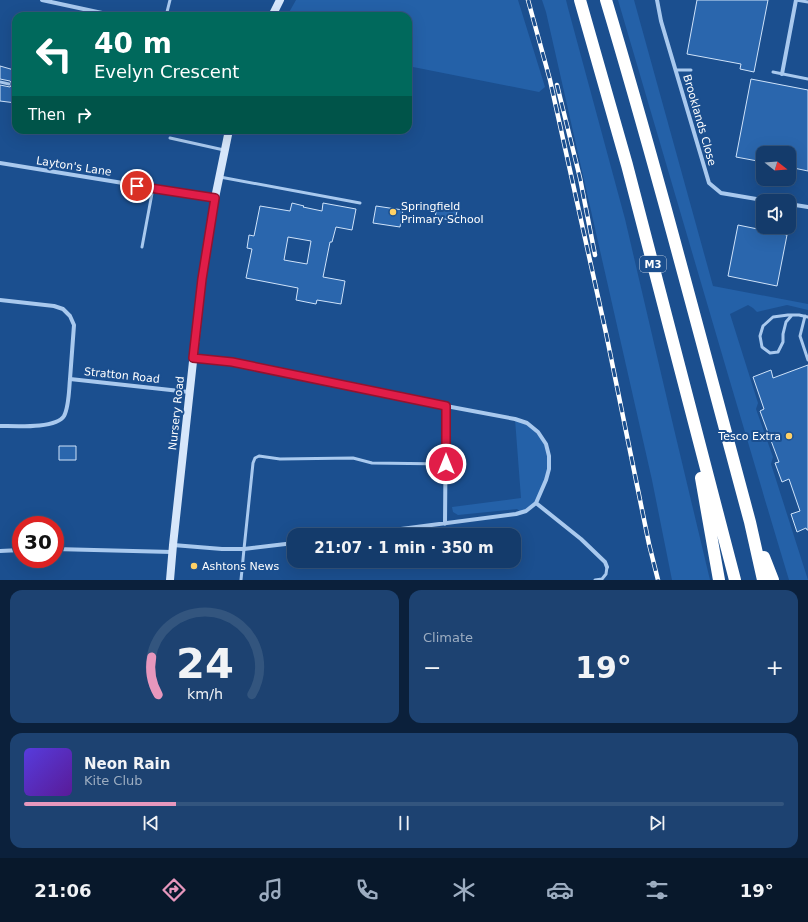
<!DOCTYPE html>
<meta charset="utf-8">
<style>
:root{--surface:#143b6b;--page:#1d4271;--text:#f1f3f6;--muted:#9dadc1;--line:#33557e;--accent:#e797bd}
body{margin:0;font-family:"DejaVu Sans",sans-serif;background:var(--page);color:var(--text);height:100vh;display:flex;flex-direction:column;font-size:15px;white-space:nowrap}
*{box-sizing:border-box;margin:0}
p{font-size:13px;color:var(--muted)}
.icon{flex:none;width:22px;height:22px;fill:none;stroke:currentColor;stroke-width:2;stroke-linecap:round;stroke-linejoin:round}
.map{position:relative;height:580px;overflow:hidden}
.sheet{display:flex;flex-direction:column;gap:10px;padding:10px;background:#0b203b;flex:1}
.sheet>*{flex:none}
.guide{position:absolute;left:12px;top:12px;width:400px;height:122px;border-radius:12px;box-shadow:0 4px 16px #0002,0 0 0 1px var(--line);background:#00695c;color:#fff;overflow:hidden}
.needle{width:26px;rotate:107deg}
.controls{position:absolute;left:756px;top:146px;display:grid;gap:8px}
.controls a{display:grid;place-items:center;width:40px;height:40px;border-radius:8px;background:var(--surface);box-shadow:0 4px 16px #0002,0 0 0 1px var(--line);font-size:20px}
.speed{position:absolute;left:12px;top:516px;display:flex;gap:8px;font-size:20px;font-weight:700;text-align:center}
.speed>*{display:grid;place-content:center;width:52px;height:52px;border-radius:50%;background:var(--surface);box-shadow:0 4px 16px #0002,0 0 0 1px var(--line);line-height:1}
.speed .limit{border:6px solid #d22;background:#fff;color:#111}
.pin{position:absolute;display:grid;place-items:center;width:34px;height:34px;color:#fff;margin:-17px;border:2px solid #fff;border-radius:50%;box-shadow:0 1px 4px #0007}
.me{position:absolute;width:44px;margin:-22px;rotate:0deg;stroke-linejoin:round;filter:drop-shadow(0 0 3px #0008)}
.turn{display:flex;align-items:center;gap:14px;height:84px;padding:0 16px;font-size:18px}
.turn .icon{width:52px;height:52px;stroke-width:2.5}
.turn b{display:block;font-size:28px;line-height:34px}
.then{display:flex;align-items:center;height:38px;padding:0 16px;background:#0003;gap:8px;font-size:15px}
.big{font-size:30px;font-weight:700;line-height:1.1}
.sheet .card{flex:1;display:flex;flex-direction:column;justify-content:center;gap:6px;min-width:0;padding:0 14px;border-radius:12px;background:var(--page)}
.sheet .dial{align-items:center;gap:0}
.dial svg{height:104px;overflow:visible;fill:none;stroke:var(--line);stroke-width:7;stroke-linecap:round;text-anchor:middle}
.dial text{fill:var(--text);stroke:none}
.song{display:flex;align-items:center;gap:12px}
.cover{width:48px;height:48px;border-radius:6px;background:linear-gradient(135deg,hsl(250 70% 55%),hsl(270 70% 35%))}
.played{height:4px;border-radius:2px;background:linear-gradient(90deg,var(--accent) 20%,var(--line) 20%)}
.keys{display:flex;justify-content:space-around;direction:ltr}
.heat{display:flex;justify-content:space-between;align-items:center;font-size:22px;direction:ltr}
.sheet .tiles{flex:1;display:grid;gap:10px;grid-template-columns:1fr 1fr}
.card:last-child{grid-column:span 2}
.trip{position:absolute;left:287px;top:528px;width:234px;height:40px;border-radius:12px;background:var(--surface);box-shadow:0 4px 16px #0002,0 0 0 1px var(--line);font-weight:700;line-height:40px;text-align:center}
.dock{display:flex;height:64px;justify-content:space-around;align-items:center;background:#08182b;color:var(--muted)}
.dock .icon{width:28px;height:28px}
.dock .selected{color:var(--accent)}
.dock b{font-size:18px;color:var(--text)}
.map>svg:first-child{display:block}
.green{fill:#2461a8}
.building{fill:#2a66ad;stroke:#cfe3fa;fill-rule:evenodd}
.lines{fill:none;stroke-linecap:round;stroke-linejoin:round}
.lane{stroke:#a9c9ee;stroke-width:3}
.street{stroke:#a9c9ee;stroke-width:4}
.secondary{stroke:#d6e6fa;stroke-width:8}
.highway{stroke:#fff;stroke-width:12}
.rail-casing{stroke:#fff;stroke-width:4.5}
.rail{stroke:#1b4f8f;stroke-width:3;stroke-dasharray:9;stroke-linecap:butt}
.route-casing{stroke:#92132f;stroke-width:10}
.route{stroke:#e11d48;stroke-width:7}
.poi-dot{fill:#ffd166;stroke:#1b4f8f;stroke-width:1.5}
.labels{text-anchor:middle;stroke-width:4;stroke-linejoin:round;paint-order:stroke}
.shield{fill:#1b4f8f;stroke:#bbcadd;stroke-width:1}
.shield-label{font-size:10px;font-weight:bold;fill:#fff}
.street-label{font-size:11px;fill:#fff;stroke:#1b4f8f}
.poi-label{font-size:11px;fill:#fff;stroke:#1b4f8f;text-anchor:start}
</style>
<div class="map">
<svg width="808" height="580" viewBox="0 0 808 580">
<rect width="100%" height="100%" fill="#1b4f8f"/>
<path class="green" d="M296,0H518L545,87L539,92L408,66V16H287Z
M542,0H566L568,8L625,219L674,429L710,580H672L652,480L546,12Z
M618,0H634L713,286L808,304V310L787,305L757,312L753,308L748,305L730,314L758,403L756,409L773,457L771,464L808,580H789C731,387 675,193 618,0Z
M515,419L527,423L546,444L549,469L536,503L521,512L517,509L458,515L453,512L452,507L521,498Z"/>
<path class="building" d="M697,0H768L754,72L740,69L741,64L687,54Z
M0,66L14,70L12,81L16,82V103L0,101V85L10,87L12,84L10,81L0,79Z
M751,79L808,90V171L789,167V153H763V162L736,157Z
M292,203L304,206L303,207L322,211L323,203L356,209L352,230L336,227L332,242H330L323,277L345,281L341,304L317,300L316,304L296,300L298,288L246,278L252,249L247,248L249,235L254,236L260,206L290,211ZM288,237L311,241L307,264L284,260Z
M376,206L403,210L400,227L373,223Z
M437,208L457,211L455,221L435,217Z
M738,225L787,235L777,286L728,276Z
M808,365V530H807L806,528L797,532L791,514L800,511L789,479L782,482L775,463L779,462L760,411L764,409L753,377L771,370L773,378Z
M59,446H76V460H59Z"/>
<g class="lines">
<path class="lane" d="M796,0L808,2
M166,16L170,0
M676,70H691
M773,72L808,79
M0,82L9,84
M170,138L224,150
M220,177L360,203
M142,247L153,188
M792,315L786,322L783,334V342L778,352L770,353L762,347L760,336L763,326L773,317L788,315H799L808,317
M805,316L800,336L808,360
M241,580L244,549L253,463L255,458L259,456L280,459L353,458L372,463L446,464
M595,580L602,579L606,574L607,567"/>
<path class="street" d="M42,0L116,16
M657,0L661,21L709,183L721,193L769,201
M782,74L796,0
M0,163L215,198
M789,204L808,207
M0,300L54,306L63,309L70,316L74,325L70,379L189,392
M193,358L232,362L446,406L515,419L527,423L538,432L546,444L549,456V469L546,480L536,503L526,511L516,514L355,535
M0,426C14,426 56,429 64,416C69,407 69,389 70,379
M536,503L581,539L605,562L607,567
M445,524L446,406
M173,545L222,549H244L294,543
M55,549L172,552
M0,551L21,550"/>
<path class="secondary" d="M272,16L280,0
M170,580L173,545L202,279L215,198L229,130"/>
<path class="highway" d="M580,0L627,165L735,580
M606,0C658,173 703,348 750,522L763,580
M701,478L719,580
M764,557L773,580"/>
<defs>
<path id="rail" d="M528,0L550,80L606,333L649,544L658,580
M557,85L580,178L595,255"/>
</defs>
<use href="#rail" class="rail-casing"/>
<use href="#rail" class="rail"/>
</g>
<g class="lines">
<defs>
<path id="route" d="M137,186L215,198L202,279L193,358L232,362L446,406V464"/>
</defs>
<use href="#route" class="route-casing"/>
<use href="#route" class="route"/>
</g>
<g class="poi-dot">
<circle cx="393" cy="212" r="4"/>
<circle cx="789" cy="436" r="4"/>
<circle cx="194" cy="566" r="4"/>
</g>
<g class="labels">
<rect class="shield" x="640" y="256" width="26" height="16" rx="3"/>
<g class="shield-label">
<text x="653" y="268">M3</text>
</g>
<g class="street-label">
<text transform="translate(700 120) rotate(74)" y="4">Brooklands Close</text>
<text transform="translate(74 166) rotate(9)" y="4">Layton's Lane</text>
<text transform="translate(122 375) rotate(6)" y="4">Stratton Road</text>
<text transform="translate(176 413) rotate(-84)" y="4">Nursery Road</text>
</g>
<g class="poi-label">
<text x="401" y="210">Springfield<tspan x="401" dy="13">Primary School</tspan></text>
<text x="781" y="440" text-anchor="end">Tesco Extra</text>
<text x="202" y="570">Ashtons News</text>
</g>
</g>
</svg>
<div class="controls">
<a><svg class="needle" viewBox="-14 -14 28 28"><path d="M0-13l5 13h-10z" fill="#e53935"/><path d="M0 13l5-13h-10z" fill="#9dadc1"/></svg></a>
<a><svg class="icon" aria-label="sound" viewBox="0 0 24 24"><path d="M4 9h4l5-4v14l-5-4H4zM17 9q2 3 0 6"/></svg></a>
</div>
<div class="speed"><div class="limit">30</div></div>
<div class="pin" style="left:137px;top:186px;background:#d93025"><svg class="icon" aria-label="arrive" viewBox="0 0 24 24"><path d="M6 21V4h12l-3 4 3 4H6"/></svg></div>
<svg class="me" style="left:446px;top:464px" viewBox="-20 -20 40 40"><circle r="17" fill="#e11d48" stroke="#fff" stroke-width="3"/><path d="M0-11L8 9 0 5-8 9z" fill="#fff"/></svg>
<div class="trip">21:07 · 1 min · 350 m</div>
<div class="guide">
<div class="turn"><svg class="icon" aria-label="left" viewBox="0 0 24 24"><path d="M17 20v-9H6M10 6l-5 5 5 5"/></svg><div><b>40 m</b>Evelyn Crescent</div></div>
<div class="then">Then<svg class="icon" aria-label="right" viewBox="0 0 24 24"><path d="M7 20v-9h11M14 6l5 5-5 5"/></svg></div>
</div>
</div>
<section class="sheet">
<div class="tiles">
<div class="card dial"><svg viewBox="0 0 100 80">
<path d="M14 69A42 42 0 1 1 86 69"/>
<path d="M14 69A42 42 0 0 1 9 40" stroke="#e797bd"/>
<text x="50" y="56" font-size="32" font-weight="700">24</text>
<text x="50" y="72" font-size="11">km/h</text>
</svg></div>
<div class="card"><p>Climate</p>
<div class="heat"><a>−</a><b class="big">19°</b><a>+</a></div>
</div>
<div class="card">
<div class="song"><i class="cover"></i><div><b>Neon Rain</b><p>Kite Club</p></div></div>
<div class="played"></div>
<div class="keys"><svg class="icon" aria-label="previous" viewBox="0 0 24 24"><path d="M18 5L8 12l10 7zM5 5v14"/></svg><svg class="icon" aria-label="pause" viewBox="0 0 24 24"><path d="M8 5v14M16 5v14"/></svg><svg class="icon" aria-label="next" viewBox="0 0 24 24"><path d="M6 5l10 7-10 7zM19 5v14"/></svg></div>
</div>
</div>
</section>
<nav class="dock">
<b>21:06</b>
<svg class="icon selected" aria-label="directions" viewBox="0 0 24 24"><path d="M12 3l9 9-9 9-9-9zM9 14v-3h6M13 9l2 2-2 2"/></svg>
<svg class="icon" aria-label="music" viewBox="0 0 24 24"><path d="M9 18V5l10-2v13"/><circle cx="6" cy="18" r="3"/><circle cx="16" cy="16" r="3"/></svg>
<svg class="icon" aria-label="phone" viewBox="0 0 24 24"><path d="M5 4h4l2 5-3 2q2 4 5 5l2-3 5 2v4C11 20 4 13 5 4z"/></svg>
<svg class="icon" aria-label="climate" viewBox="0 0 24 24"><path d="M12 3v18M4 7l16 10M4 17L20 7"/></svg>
<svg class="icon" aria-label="car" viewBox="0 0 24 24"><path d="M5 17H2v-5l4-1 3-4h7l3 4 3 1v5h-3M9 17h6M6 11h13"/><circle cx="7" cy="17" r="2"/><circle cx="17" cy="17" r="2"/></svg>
<svg class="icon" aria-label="filters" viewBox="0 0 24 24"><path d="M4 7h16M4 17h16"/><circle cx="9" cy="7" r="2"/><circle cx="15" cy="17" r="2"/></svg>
<b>19°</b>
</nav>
